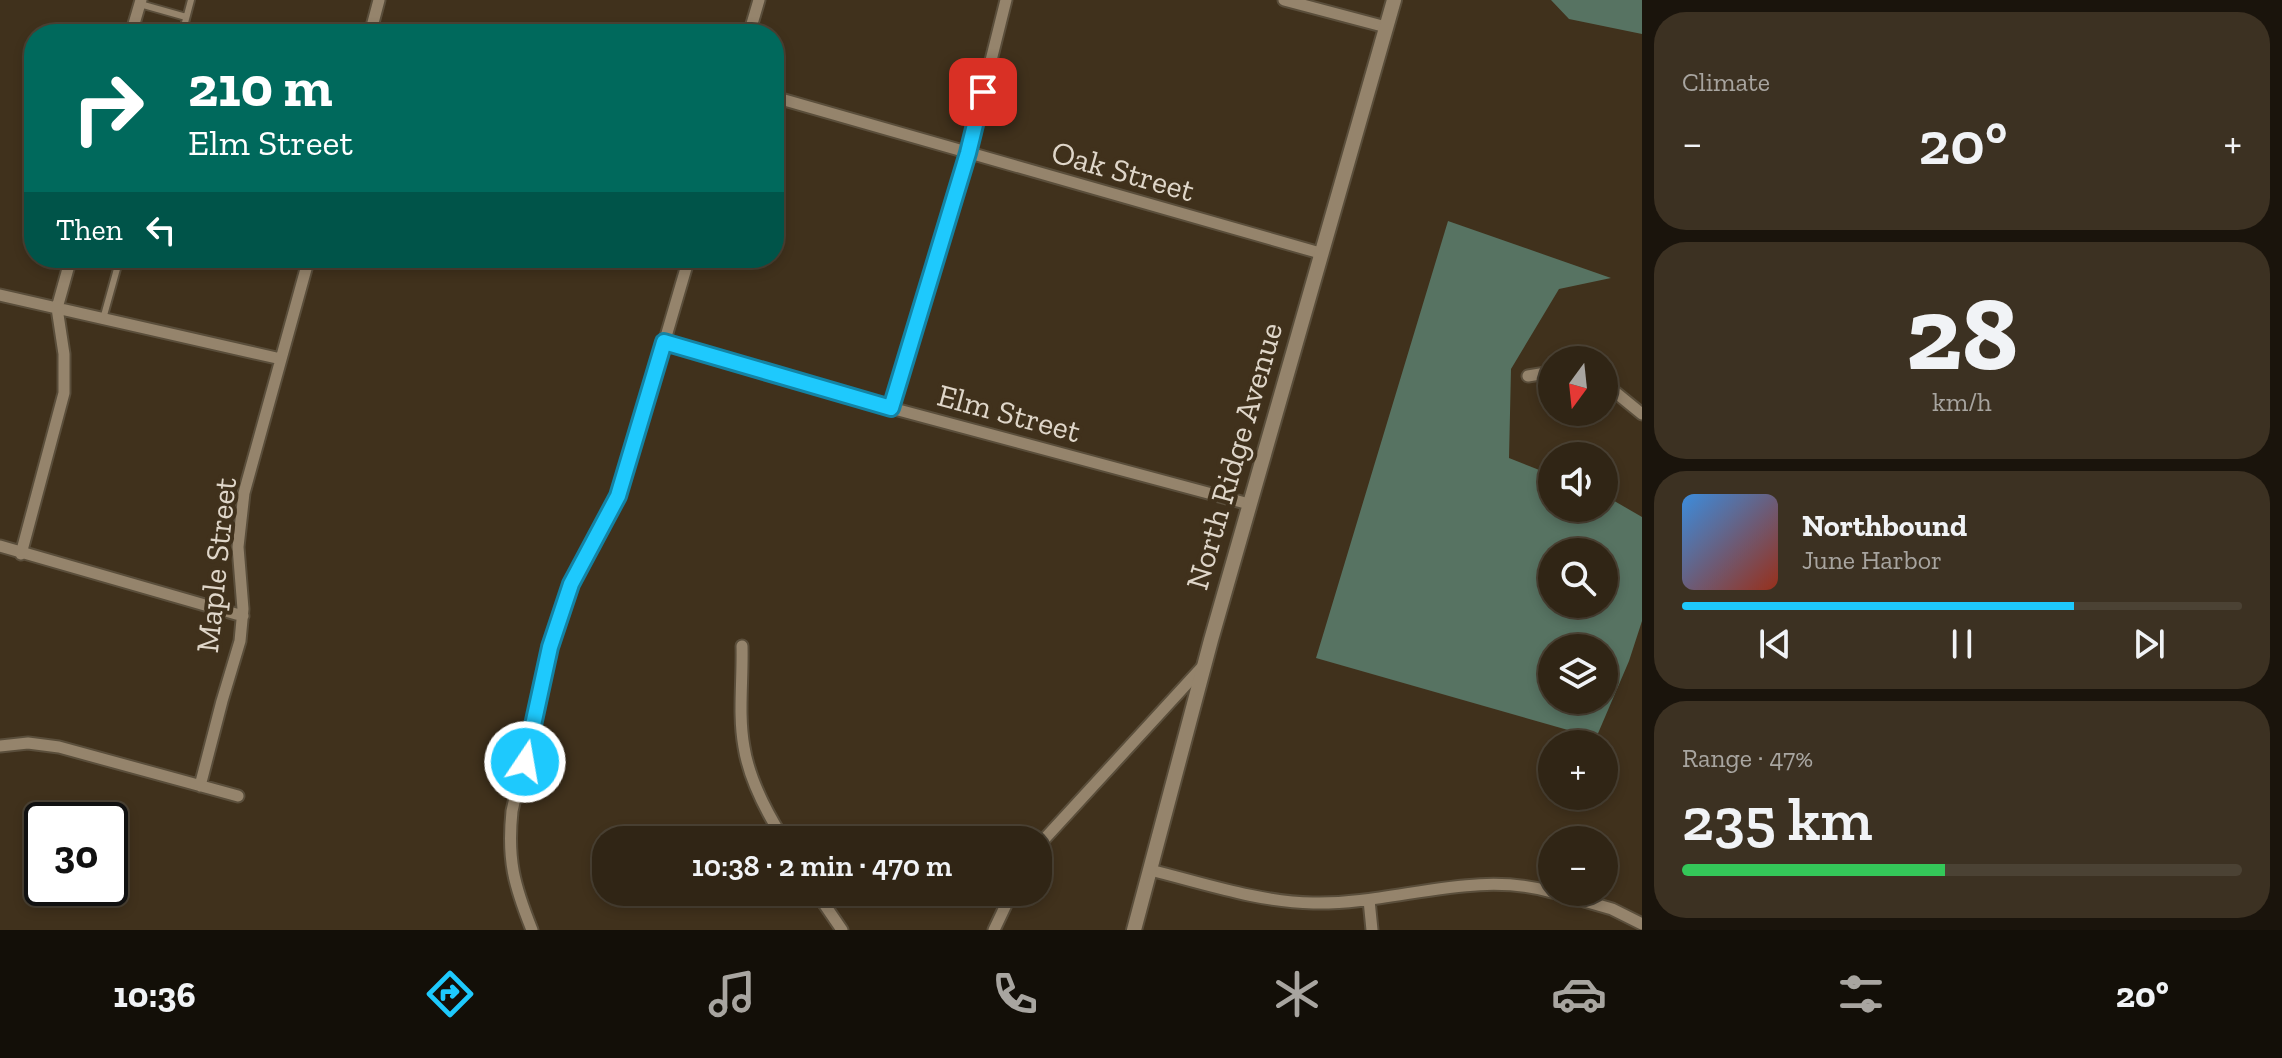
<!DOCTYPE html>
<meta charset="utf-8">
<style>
:root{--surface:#302515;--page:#3c3122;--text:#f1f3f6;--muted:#a8a5a0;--line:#4b4234;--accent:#1ec9fd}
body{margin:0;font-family:"Zilla Slab",serif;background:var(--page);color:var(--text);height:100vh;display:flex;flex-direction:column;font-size:30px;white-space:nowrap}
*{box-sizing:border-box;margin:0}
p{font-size:26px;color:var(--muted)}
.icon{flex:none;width:44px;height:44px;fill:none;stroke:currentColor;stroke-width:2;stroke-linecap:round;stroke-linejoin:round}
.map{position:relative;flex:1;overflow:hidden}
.details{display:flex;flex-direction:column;gap:12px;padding:12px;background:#1a140c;width:640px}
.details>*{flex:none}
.hud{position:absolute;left:24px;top:24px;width:760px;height:244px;border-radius:32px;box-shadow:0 4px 12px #0003,0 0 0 2px var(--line);background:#00695c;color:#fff;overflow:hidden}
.needle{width:52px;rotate:195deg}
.controls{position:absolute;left:1538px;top:346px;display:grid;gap:16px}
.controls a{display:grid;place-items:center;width:80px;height:80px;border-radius:50%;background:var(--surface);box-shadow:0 4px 12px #0003,0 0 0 2px var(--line);font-size:40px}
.speed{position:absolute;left:24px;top:802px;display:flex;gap:16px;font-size:40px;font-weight:700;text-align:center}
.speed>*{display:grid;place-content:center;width:104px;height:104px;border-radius:50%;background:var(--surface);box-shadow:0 4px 12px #0003,0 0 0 2px var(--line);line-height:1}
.speed .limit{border:4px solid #111;border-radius:12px;background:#fff;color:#111}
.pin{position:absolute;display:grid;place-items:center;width:68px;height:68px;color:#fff;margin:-34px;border-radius:16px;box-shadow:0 4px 12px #0006}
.me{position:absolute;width:88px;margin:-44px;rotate:12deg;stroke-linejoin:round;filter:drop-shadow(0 0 6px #0008)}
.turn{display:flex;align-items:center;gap:28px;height:168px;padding:0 32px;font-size:36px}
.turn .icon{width:104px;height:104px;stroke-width:2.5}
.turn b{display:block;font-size:56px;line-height:68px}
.then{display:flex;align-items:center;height:76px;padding:0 32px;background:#0003;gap:16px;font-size:30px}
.big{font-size:60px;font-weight:600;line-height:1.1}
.details .widget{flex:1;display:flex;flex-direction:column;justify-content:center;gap:12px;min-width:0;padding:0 28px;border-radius:32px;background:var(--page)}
.details .dial{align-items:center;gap:0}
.dial b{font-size:104px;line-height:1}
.song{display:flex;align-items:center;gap:24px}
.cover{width:96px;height:96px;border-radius:12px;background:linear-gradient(135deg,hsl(210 70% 55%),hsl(10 70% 35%))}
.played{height:8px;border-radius:4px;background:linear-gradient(90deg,var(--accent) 70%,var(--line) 70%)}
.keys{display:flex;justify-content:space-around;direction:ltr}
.heat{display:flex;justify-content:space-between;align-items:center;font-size:44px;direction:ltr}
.charge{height:12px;border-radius:6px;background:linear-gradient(90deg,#34c759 47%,var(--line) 0)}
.trip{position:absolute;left:592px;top:826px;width:460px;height:80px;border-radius:32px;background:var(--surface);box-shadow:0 4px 12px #0003,0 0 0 2px var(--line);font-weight:600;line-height:80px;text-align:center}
.tab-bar{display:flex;height:128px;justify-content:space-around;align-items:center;background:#130f08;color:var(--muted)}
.tab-bar .icon{width:56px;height:56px}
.tab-bar .active{color:var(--accent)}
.tab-bar b{font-size:36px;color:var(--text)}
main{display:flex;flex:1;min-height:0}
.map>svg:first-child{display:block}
.forest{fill:#577362;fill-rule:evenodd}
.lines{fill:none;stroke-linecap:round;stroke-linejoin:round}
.service-casing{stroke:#5a4e3b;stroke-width:10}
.minor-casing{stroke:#5a4e3b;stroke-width:15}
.tertiary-casing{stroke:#5a4e3b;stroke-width:18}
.service{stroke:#95846c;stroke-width:6}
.minor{stroke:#95846c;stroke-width:11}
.tertiary{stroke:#95846c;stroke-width:14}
.route-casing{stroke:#1483a4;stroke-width:20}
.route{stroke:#1ec9fd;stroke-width:14}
.labels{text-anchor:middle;stroke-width:8;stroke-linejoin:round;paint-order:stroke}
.street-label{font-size:32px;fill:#dfd6c9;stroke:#40311c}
</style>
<main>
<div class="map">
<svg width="1642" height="930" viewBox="0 0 1642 930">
<rect width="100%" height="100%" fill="#40311c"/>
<path class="forest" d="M1551,0H1642V34L1569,19Z
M1448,221L1611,278L1559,289L1511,369L1509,458L1552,475V508H1604V495L1642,517V621L1629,661L1596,738L1316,658ZM1552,552H1604V604H1552ZM1552,648H1604V700H1552Z"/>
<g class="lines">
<defs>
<path id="service" d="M140,4L186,17
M182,34L191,0
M103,319L120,258"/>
<path id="minor" d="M1284,0L1386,27
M131,34L141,0
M370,34L379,0
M749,34L759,0
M774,97L1320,253
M0,295L281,359
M664,342L891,408L1249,504
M1528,376L1552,372
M1604,383L1642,414
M891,408L968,153L1006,0
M0,546L243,616
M21,554L64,393V354L57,308L71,258
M742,646C743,679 738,714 744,747C749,779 767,813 784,840
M0,746L28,743L59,747L238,796
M200,786L222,701L240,641L243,609L238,547L244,493L309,258
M1038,846L1205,664
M1150,870C1203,883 1258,902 1313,903C1393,905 1473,869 1552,892
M816,892L842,930
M1553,892L1612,909L1642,924
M1369,900L1372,930
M532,930C514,885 507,860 512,811L550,647L571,584L598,536L623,483L689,258
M994,930L1012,892"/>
<path id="tertiary" d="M1134,930L1211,640L1394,0"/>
</defs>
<use href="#service" class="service-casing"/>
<use href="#minor" class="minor-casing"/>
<use href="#tertiary" class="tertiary-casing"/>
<use href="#service" class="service"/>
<use href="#minor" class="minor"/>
<use href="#tertiary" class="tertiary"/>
</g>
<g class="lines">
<defs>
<path id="route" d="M525,762L550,647L571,584L618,496L664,342L891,408L968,153L983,92"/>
</defs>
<use href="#route" class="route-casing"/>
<use href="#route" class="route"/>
</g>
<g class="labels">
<g class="street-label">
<text transform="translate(1123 171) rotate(16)" y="11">Oak Street</text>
<text transform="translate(1009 413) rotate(15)" y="11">Elm Street</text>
<text transform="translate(1234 456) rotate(-74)" y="11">North Ridge Avenue</text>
<text transform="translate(216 565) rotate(-84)" y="11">Maple Street</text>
</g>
</g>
</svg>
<div class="controls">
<a><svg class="needle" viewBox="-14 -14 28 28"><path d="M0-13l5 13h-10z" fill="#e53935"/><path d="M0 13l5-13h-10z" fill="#a8a5a0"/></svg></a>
<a><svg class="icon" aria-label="sound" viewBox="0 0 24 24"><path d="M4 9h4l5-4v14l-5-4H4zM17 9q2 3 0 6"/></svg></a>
<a><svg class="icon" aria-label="search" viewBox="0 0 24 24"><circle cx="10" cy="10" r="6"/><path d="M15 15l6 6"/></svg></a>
<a><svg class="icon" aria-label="layers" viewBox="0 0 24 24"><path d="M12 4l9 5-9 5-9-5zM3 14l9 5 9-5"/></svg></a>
<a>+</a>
<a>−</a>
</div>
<div class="speed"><div class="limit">30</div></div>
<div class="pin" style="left:983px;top:92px;background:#d93025"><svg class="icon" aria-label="arrive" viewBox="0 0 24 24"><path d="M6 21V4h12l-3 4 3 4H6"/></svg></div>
<svg class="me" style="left:525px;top:762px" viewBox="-20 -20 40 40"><circle r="17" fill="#1ec9fd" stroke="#fff" stroke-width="3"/><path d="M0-11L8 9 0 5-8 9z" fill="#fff"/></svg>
<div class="trip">10:38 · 2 min · 470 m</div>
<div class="hud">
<div class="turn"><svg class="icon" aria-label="right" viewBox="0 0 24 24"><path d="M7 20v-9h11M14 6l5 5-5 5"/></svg><div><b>210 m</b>Elm Street</div></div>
<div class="then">Then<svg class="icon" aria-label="left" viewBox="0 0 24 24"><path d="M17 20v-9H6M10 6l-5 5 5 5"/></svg></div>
</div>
</div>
<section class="details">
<div class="widget"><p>Climate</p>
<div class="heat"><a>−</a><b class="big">20°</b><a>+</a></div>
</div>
<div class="widget dial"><b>28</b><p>km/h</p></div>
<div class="widget">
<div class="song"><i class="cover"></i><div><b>Northbound</b><p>June Harbor</p></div></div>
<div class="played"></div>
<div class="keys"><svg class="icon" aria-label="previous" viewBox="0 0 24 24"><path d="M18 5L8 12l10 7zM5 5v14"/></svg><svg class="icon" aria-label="pause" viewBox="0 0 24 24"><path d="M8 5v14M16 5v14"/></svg><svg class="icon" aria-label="next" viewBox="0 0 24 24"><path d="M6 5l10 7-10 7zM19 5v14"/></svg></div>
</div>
<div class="widget"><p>Range · 47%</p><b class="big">235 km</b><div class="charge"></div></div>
</section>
</main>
<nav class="tab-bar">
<b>10:36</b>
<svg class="icon active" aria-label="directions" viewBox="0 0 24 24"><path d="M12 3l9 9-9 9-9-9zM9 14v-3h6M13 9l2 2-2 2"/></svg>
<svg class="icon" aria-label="music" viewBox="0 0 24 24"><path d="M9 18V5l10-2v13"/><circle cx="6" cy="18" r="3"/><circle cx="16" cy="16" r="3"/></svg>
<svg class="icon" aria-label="phone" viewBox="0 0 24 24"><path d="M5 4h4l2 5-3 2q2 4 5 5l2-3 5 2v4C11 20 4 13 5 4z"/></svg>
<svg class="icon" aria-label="climate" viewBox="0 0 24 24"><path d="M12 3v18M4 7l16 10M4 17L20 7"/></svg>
<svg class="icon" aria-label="car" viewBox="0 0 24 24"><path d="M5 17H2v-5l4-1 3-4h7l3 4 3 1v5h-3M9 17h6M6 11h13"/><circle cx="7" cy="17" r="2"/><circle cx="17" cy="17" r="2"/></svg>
<svg class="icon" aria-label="filters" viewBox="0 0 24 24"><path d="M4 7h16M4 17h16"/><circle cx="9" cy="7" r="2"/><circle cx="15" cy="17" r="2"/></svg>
<b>20°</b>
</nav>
